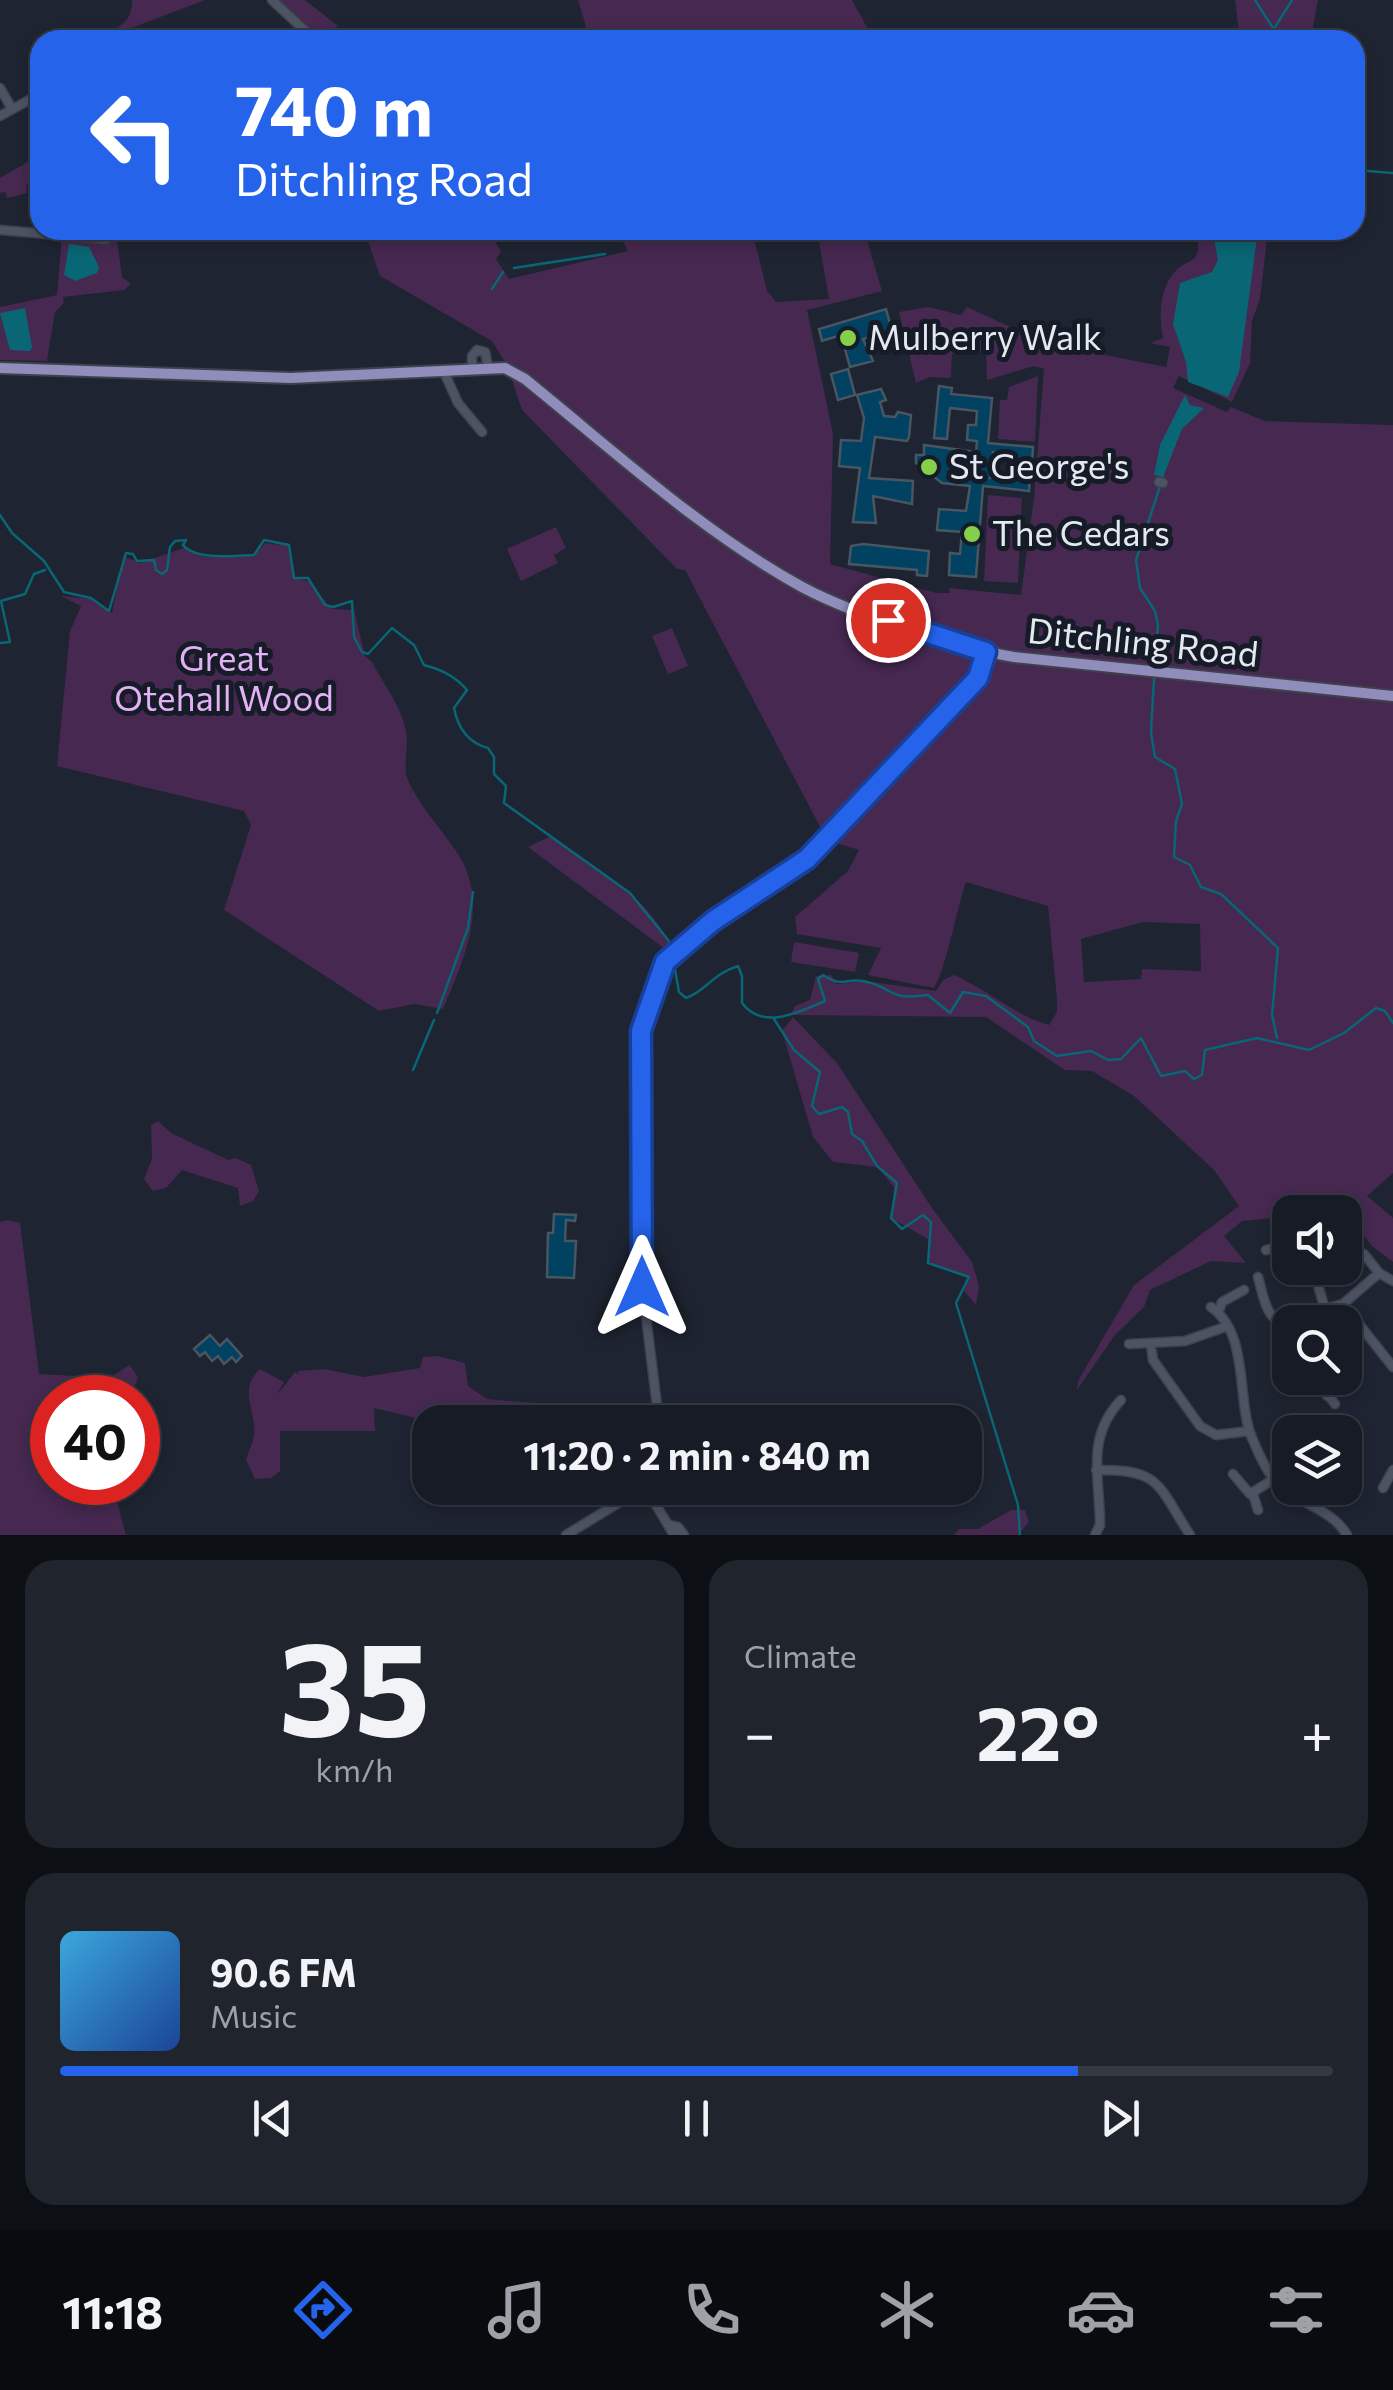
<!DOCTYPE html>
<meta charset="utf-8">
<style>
:root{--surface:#161b25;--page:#1f242d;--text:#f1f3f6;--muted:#9ea1a7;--line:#353942;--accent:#2563eb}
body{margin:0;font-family:Commissioner,sans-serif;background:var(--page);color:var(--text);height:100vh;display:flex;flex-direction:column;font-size:38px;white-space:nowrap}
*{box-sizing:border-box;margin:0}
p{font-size:32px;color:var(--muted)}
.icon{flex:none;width:55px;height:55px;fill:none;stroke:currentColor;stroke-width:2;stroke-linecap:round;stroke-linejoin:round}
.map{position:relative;height:1535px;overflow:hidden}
.side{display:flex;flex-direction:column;gap:25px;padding:25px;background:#0c0f14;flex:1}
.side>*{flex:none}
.banner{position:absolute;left:30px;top:30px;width:1335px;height:210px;border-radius:30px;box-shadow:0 5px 15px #0003,0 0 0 2px var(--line);background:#2563eb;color:#fff;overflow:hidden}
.controls{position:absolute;left:1272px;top:1195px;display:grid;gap:20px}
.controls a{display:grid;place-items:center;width:90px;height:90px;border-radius:20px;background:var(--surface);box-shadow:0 5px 15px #0003,0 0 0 2px var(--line);font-size:50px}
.speed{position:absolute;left:30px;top:1375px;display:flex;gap:20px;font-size:50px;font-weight:700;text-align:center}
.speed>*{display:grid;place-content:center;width:130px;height:130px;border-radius:50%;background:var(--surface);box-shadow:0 5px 15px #0003,0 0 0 2px var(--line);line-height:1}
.speed .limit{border:15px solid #d22;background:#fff;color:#111}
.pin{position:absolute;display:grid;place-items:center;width:85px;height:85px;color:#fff;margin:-42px;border:5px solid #fff;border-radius:50%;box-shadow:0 2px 10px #0007}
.me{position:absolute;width:110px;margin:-55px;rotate:0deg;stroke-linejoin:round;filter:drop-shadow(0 0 8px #0008)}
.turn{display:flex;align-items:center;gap:35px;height:210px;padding:0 40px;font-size:45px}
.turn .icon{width:130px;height:130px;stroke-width:2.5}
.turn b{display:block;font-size:70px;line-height:85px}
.big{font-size:75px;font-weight:700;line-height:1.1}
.side .card{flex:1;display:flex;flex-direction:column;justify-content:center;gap:15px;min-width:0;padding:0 35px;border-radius:30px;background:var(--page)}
.side .dial{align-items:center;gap:0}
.dial b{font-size:130px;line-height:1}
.song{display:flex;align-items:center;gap:30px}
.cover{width:120px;height:120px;border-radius:15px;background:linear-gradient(135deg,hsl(200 70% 55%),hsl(220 70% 35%))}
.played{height:10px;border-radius:5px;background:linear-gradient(90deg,var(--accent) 80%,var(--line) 80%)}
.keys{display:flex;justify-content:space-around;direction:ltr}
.heat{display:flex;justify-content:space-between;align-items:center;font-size:55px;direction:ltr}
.side .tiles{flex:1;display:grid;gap:25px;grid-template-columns:1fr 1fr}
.card:last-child{grid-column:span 2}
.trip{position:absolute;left:412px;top:1405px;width:570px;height:100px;border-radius:30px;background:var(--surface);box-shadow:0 5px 15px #0003,0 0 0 2px var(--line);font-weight:700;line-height:100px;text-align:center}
.tab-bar{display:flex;height:160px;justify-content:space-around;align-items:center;background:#090b0f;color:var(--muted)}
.tab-bar .icon{width:70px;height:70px}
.tab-bar .current{color:var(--accent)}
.tab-bar b{font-size:45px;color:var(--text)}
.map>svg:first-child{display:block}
.green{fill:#462850;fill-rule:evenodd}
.water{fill:#096675}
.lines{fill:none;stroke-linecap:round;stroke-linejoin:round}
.stream{stroke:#096675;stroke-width:2.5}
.building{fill:#014161;stroke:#475661;stroke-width:2.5}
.minor-casing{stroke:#3d424c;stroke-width:11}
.major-casing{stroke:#3d424c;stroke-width:14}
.minor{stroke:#4c5362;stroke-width:8}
.major{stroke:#908cbb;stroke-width:10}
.route-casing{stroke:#184099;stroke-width:25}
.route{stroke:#2563eb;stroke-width:18}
.poi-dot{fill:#86cf4b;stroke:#151b27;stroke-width:4}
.labels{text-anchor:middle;stroke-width:10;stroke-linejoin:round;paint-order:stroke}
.poi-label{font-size:35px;fill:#e4e8f1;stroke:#151b27;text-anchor:start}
.street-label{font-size:35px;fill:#e4e8f1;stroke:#151b27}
.park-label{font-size:35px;fill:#e3b0f5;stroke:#151b27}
</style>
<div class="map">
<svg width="1393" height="1535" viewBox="0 0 1393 1535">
<rect width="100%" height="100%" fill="#1e2431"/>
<path class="green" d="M132,0H205L100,40H90C111,31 133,26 132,0Z
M275,0H305L338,26L319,36Z
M578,0H852L874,40H590Z
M1235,0H1318L1311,37L1240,40Z
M40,155V180L26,185L27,193L7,198L5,192L0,193V178Z
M364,230H488L501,251L496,259L509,279L628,251L617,230H723L712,233L715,242L754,238L767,291L776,302L829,299L819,241L807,230H864L882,291L807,310L833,434L830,564L936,593H950L949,588L1021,595L1034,498L1044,369L1034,366L987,380L986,351L952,354L951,378L930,377L916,383L899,312L928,307L961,315L967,307L1045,343L1166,367L1170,347L1150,343L1163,338C1159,317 1159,293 1172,275C1189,253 1202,271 1197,230H1268L1260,299L1252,321L1250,363L1232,402L1179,376L1173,388L1227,412L1231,407L1265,421L1393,425V1173L1367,1196L1393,1218V1262L1372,1246L1339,1203L1314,1212H1290V1216L1242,1221L1224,1236L1246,1263L1211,1261L1150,1290L1144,1307L1115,1335L1077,1390L1078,1381L1134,1285L1239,1206L1214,1170L1134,1096L1092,1071L1065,1070L986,1017L791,1015L795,1006L810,1000L816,976L831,975L837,984L864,981L936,991L943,980L954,975C987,989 1015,1016 1049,1025L1057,1012V999L1048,906L966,882C957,908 946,969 934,988L868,975L881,948L797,934L795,917L848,871L859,850L827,840L685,570L677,569L522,410L507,365L492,341L380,276ZM1143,922L1200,924L1201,971L1142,969L1141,979L1084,982L1081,939Z
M62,235L117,240L122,277L131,284L124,290L63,297L64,303L55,312L47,361L0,360V307L57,295Z
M1038,376L1035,442L998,439L1000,400H1007L1009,387Z
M988,495L1022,498L1018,583L984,581Z
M556,527L566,548L554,555L558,563L521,581L507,549Z
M265,543L290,546L294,578L308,581L332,609L354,610L365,656L372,662C383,683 402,708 406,731C409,745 403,766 407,778C418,804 438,825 454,848C492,899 465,957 443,1009L414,1004L379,1011L224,910L251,825L244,811L57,766L70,631L81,606L61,596L91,599L112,613L123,556L140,563L187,547L205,557L254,556Z
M672,628L688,666L668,674L652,636Z
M551,836C594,867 658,901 673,955L528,847Z
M794,942L859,953L855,972L791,962Z
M793,1017L837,1063L932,1208L972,1262L979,1286L976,1305L964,1291L968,1277L928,1263V1239L891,1218L894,1187L877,1167L833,1162L813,1137L782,1031Z
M158,1121L171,1133L228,1160L236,1158L251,1165L259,1191L253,1201L240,1206L238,1188L182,1170L166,1188L153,1191L144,1179L152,1159L151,1125Z
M7,1220L20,1223L39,1374L109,1378L130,1365L138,1378L130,1397L52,1398V1482L112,1483L126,1535H0V1222Z
M438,1356L465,1363L468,1386L487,1399L596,1408L571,1413L554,1422H433L374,1408L375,1431H280V1471L271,1478L255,1479L246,1460C248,1452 253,1443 254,1435C257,1411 237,1389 260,1369L284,1382L277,1395L295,1372L299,1374L298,1371L324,1369L364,1377L420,1368L423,1357Z
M1011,1510H1025L1029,1522L1018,1535H954L959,1529H978Z"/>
<path class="water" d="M1217,230H1258L1239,372L1228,397L1188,382L1186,362L1173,324L1180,283L1212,272L1218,260L1214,240Z
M69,244L89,247L99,267L97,273L75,281L64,275Z
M25,308L32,347L30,351L10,350L0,313Z
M1185,395L1190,405L1204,408L1182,429L1163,477L1154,475L1160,445Z"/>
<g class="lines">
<path class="stream" d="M1255,0L1273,28
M1267,40L1292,0
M1355,170L1393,173
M514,268L605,254
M492,289L503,272
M0,515L12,533L44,561L64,592L91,598L109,611L126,553L133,554L137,561L154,560L156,570L162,574L167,570L170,547L175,541L186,540L183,545C194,560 235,556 254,555L264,540L289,545L294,578H308L325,605L333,607L352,601L354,637L362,652L368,654L392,628L414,645L424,665C440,669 456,677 467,690L454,708C458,728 468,743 488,748L494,757V774L506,786L504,803L630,893L669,941L671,951
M0,643L10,642L1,601L25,594L34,574L45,570
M1155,666L1158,625L1155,611L1140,588L1136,560L1163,477
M1154,678L1151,732L1155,757L1175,769L1182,804L1176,821L1174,857L1190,865L1201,887L1221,894L1278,948L1272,1015L1277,1038
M673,958L679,992L686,998C705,992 712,974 738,966L742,976V1003C763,1031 799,1012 825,1001L818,979L823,975C843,988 844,978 863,981C895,987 885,1001 928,995L950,1013L963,992L986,996L1028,1027L1034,1041L1057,1056L1091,1051L1108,1060L1121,1059L1141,1038L1161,1076L1185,1071L1194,1079L1202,1075L1205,1050L1257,1038L1309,1050L1344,1033L1376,1008L1385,1011L1393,1023
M437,1013L468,928L473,892
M774,1019L794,1050L820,1072L812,1106L819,1114L842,1107L848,1112L852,1134L862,1141L877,1166L897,1183L891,1218L902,1229L923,1215L931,1222L928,1263L969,1277L956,1303L1018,1505L1020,1535
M413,1070L434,1020"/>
</g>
<path class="building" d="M886,309L892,331L863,339L873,361L850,367L841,335L822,341L819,329Z
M848,369L855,395L838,400L831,374Z
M939,386L952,388L951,394L992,398L988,443L1033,447L1032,462L1016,461V455L993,452L990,478L1030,477L1029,491L983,486L976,577L949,575L950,553L960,554L962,532L937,530L939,509L966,511L970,486L942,483L916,463V455H924V445L976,452L977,441L967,440L968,425H976L977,411L950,408L947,439L934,438Z
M881,389L886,400L880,402L884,416L895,417L898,412L911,415L909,437L907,441L875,437L869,478L913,481L912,504L873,496L876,523L853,522L860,468L839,466L841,440L861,441L864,418L857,395Z
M863,544L929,551L927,576L917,575V570L849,564L851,546Z
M554,1214L576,1215L575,1221L566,1220L565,1241H576L574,1278L547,1277L548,1233H553Z
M210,1335L220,1346L227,1339L242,1356L236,1362L232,1357L224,1364L218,1356L212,1361L205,1352L200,1356L194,1349Z"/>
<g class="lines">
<defs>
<path id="minor" d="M272,0L315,40
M0,88L12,109
M0,116L40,94
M0,230L106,239
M472,368V356L477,350L485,352L488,367
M444,372L458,403L482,432
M1159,482L1163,483
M1345,1227L1354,1224
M1266,1250L1290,1244
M1364,1254L1379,1273L1393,1281
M1313,1268L1325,1309
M1258,1277C1264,1298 1265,1319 1288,1326
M1343,1304L1379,1273
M1211,1307C1250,1334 1236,1400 1252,1438C1258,1451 1264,1468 1274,1479C1294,1503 1332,1508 1347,1535
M1218,1313L1222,1302L1244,1290
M1292,1322L1298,1316L1343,1304L1393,1367
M1129,1344L1185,1341L1225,1327
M1151,1345L1153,1360L1200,1426L1216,1435L1249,1431
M1314,1378L1335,1404
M1327,1396L1355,1377
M659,1422L642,1284L641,1031L651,997L665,962L685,942L807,859L828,838L978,678L986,652
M1096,1470C1161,1469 1157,1484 1190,1535
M1233,1474L1250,1494L1274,1479
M646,1488L674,1535
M1383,1488L1393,1470
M1253,1494L1258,1510
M670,1525L678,1527L684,1535
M566,1535L643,1488
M1095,1535L1100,1525C1100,1478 1085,1438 1121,1400"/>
<path id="major" d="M0,368L291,378L505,368L525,379C614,451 702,532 802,587C855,615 954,647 1014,657L1393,696"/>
</defs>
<use href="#minor" class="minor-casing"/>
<use href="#major" class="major-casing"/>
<use href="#minor" class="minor"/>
<use href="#major" class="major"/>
</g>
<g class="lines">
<defs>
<path id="route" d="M642,1287L641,1031L665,962L713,921L807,859L978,678L986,652L888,620"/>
</defs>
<use href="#route" class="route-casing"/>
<use href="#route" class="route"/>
</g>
<g class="poi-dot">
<circle cx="848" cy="338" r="10"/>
<circle cx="929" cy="467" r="10"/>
<circle cx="972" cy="534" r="10"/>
</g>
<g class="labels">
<g class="poi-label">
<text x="868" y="350">Mulberry Walk</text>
<text x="949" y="479">St George's</text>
<text x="992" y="546">The Cedars</text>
</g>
<g class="street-label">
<text transform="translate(1143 643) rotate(6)" y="12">Ditchling Road</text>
</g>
<g class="park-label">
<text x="224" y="671">Great<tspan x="224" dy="40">Otehall Wood</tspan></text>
</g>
</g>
</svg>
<div class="controls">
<a><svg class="icon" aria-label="sound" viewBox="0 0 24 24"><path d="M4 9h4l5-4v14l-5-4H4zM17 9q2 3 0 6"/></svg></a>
<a><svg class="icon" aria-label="search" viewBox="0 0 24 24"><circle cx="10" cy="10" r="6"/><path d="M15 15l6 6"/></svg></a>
<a><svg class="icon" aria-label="layers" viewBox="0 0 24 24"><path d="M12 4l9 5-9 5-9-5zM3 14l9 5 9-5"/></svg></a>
</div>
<div class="speed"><div class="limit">40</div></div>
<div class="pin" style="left:888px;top:620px;background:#d93025"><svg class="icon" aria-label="arrive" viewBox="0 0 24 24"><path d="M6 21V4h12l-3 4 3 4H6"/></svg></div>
<svg class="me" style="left:642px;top:1287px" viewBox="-20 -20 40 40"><path d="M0-17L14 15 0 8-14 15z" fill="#2563eb" stroke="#fff" stroke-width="4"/></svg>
<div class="trip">11:20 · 2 min · 840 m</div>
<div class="banner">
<div class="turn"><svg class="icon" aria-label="left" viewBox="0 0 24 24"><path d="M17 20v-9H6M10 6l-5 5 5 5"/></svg><div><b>740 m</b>Ditchling Road</div></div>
</div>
</div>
<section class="side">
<div class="tiles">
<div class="card dial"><b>35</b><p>km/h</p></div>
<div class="card"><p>Climate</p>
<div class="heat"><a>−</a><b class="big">22°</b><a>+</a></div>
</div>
<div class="card">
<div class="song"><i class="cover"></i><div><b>90.6 FM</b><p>Music</p></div></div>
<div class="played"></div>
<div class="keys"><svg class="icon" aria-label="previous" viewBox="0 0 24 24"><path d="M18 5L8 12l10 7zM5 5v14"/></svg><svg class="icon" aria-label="pause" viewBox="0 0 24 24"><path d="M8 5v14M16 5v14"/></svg><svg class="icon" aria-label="next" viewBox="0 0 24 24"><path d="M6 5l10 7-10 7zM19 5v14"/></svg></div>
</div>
</div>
</section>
<nav class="tab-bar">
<b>11:18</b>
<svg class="icon current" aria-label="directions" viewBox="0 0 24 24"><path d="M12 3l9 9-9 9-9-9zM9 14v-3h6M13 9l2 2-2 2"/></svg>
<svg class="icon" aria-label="music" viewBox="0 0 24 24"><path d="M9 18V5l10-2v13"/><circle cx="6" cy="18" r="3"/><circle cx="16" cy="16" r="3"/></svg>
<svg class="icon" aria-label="phone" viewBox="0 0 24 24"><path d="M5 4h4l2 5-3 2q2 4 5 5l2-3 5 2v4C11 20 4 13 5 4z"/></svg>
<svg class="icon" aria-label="climate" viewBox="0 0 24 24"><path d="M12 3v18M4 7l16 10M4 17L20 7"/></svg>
<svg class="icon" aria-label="car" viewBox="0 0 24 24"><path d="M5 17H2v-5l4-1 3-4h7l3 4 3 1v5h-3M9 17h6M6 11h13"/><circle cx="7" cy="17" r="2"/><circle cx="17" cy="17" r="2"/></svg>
<svg class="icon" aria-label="filters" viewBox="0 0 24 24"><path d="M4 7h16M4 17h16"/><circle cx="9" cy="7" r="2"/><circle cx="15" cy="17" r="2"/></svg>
</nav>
